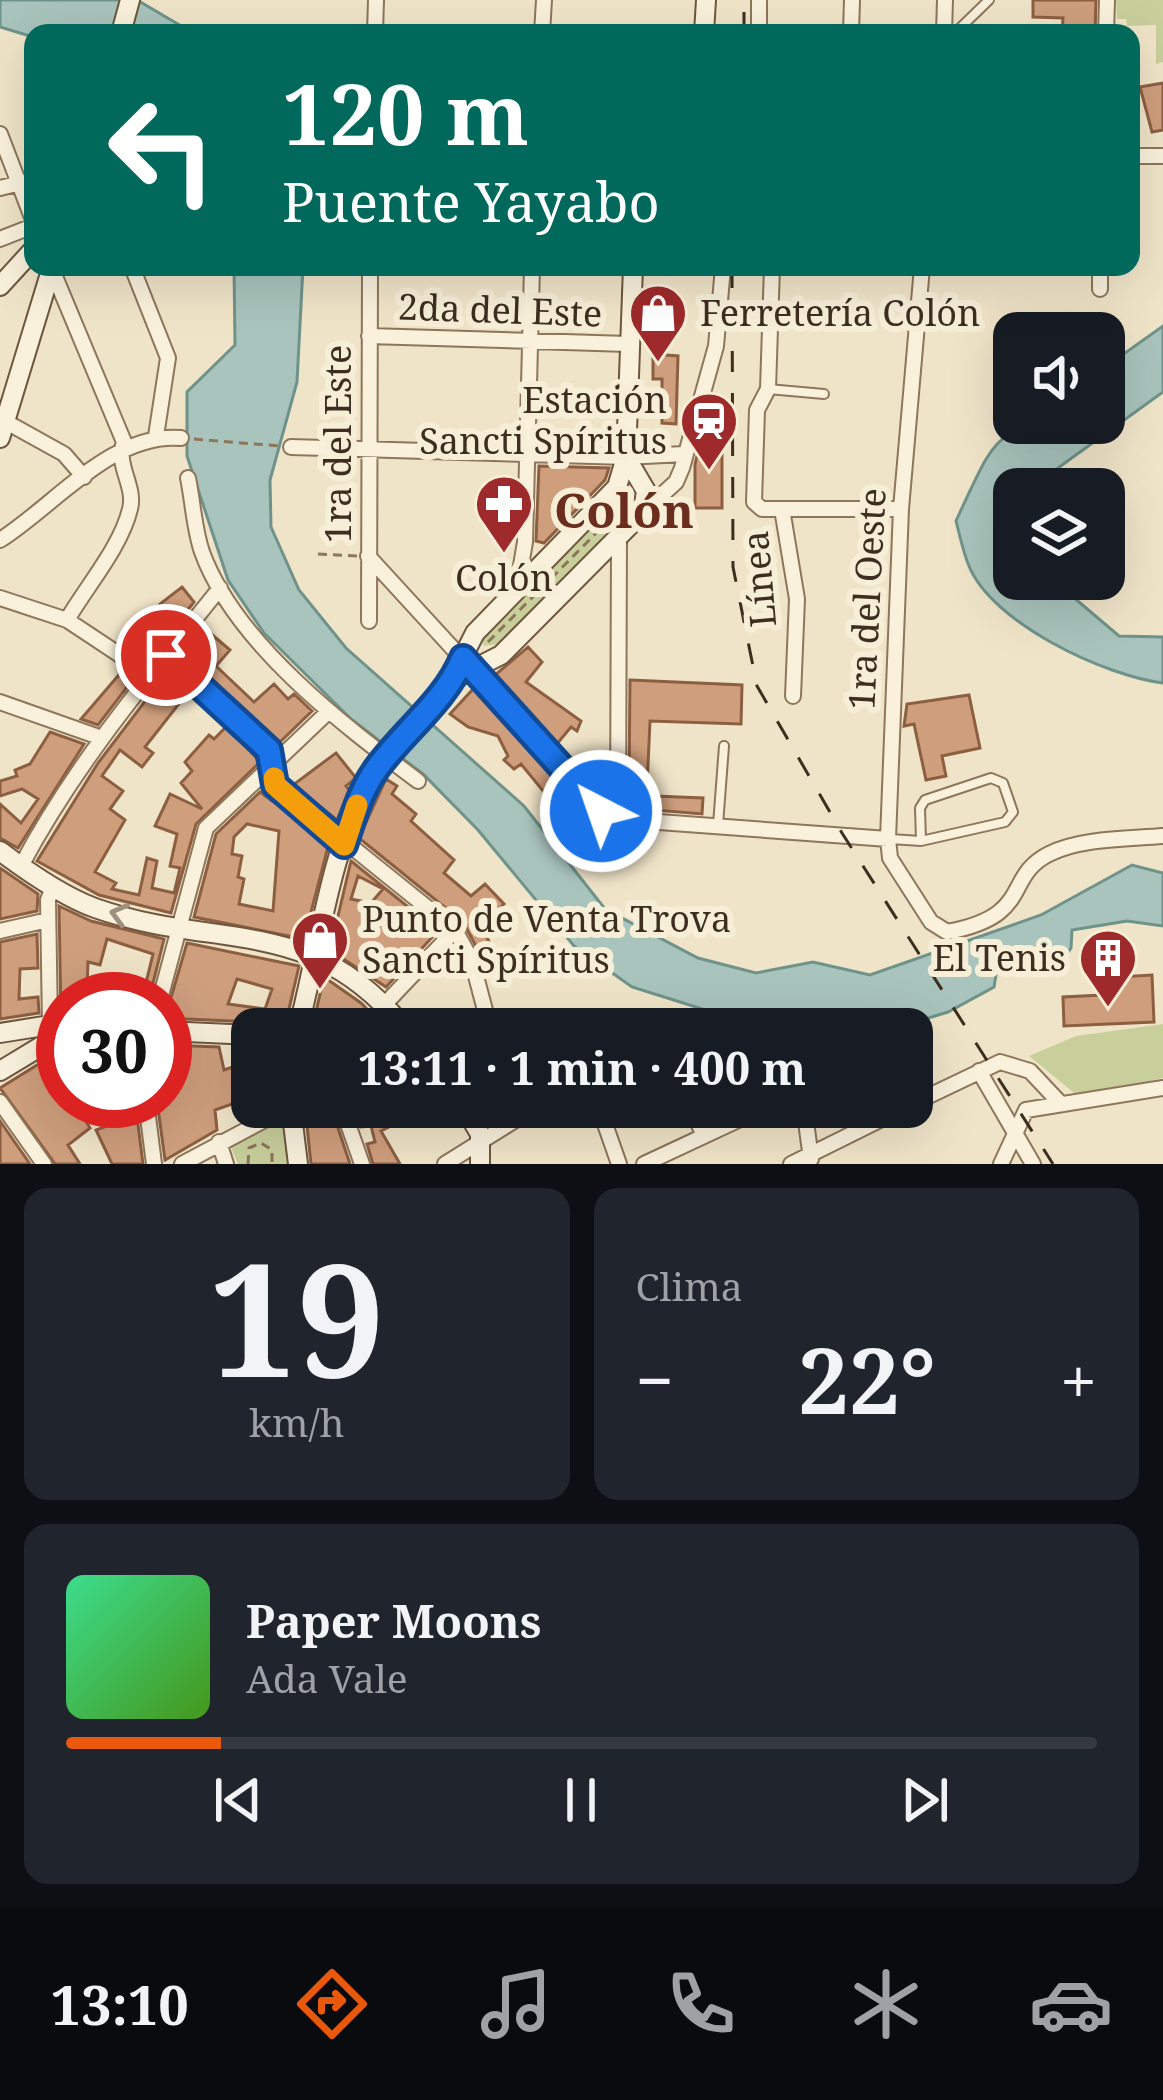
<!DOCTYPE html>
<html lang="es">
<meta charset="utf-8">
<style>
:root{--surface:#171b24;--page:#20242c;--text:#f1f3f6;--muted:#9ea1a6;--line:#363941;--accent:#ea580c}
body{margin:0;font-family:"Noto Serif",serif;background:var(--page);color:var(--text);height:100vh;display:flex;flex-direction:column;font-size:45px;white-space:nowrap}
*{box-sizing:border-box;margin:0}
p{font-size:39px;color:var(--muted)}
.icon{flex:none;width:66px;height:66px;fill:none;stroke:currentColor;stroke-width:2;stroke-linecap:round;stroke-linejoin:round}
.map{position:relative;height:1164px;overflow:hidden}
.panel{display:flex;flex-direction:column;gap:24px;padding:24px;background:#0d0f14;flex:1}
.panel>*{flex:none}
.guide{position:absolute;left:24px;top:24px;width:1116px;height:252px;border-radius:24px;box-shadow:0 12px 48px #0002;background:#00695c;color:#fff;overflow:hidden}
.tools{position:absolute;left:993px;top:312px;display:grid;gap:24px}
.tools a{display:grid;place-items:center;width:132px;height:132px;border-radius:24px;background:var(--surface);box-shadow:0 12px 48px #0002;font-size:60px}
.speed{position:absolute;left:36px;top:972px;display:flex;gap:24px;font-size:60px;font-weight:700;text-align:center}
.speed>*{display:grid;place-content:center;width:156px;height:156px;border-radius:50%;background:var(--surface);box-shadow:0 12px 48px #0002;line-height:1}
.speed .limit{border:18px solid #d22;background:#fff;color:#111}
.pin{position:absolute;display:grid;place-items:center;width:102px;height:102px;color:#fff;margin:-51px;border:6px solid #fff;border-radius:50%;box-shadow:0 3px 12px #0007}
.me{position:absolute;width:132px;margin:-66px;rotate:319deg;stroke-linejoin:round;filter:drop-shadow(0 0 9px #0008)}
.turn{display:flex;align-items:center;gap:42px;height:252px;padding:0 60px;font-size:54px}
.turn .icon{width:156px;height:156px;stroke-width:2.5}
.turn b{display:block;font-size:84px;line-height:102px}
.big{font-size:90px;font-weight:700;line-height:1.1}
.panel .tile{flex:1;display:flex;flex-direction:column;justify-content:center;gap:18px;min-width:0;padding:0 42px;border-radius:24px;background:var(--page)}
.panel .dial{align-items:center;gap:0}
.dial b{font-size:156px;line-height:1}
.song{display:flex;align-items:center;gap:36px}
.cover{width:144px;height:144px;border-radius:18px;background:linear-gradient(135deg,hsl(150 70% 55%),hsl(100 70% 35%))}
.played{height:12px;border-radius:6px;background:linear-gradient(90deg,var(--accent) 15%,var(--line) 15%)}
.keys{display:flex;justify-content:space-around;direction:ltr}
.heat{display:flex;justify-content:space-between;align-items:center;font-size:66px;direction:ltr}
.panel .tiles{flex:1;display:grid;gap:24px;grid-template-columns:1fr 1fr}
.tile:last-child{grid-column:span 2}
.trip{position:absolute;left:231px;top:1008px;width:702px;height:120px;border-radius:24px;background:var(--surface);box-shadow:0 12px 48px #0002;font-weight:700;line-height:120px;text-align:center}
.menu{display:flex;height:192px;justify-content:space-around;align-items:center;background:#090b0e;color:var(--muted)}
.menu .icon{width:84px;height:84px}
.menu .selected{color:var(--accent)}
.menu b{font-size:54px;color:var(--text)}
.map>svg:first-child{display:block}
.green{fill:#c9cf9b}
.water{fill:#a9c4bc;stroke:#6f938a;stroke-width:3}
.building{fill:#cf9f7d;stroke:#8d5f41;stroke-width:3;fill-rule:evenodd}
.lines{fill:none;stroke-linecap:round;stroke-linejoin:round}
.lane-casing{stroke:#8d765c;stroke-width:12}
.street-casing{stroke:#8d765c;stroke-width:18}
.secondary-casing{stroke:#6f573f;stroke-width:22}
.path{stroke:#8d765c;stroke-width:3;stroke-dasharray:9 6;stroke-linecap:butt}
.lane{stroke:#faf1dc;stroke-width:8}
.street{stroke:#faf1dc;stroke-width:14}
.secondary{stroke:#faf1dc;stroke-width:18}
.rail{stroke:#3d2e20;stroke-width:3;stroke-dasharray:21 21;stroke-linecap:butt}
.secondary-bridge-casing{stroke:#6f573f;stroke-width:22;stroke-linecap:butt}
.secondary-bridge{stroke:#faf1dc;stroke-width:18}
.oneway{stroke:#9c907e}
.route-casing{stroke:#114b97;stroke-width:30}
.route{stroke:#1a73e8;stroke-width:21}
.slow{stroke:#f59e0b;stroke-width:21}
.labels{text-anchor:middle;stroke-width:12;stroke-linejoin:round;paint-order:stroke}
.street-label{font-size:36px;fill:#3d2e20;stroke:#f7eed8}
.poi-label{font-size:36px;fill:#3d2e20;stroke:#f7eed8;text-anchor:start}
.district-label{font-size:48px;font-weight:bold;fill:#6b2e1e;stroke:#f7eed8}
</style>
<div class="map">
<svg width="1163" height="1164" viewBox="0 0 1163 1164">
<rect width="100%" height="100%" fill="#f0e4c8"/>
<path class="green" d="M1116,0H1163V62L1156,64V25L1127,26L1126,19H1117Z
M618,499H630L632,512L499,644L484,646L481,639Z
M1163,1024V1078L1079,1097L1029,1056L1076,1036Z
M284,1117L288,1164H238L231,1147Z"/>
<path class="water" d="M0,0H137L193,33H33V37L0,27Z
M234,267H303L297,382L270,480L271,527L299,590L346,648L524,806L605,909L698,958L756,973L813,962L870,975L1041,915L1132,865L1163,873V926L1127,921L1072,930L1071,948L1058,968L1042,972L1020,955L997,969L994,987L948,1012L893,1029H766L632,987L574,946L478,830L423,774L351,719L264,633L228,580L187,456V392L235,345Z
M1163,326V392L1029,489H1014V505L1005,516L1014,524V579H1052L1119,636L1163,637V683C1105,676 992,623 969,566C963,552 960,536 956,521C1001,424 996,423 1104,423V368Z"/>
<path class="building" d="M1033,0H1096L1095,33H1062L1063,18L1033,17Z
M1163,83V130L1152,132L1140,87Z
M653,354L678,356L676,424L662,423V379H653Z
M702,436H722V508H695V464Z
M539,466L609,468L605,480L544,543L536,541Z
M182,587L194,602L148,660L128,647L160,604Z
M203,627L230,650L216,666L254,702L274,684L288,699L294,694L312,711L280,742L182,653Z
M528,647L542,662L526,682L581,721L577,731L571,727L556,745L494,676Z
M123,670L134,678L98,725L81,719Z
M168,671L189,691L145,747L153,753L142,767L120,750L102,776L123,791L110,809L125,820L95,872L116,883L112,889L139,895L147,858L157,861L152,888L174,893L180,868L170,866L177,834L155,826L170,794L202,809L181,783L192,771L185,762L209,735L214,739L227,726L260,762L196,824L171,913L99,895L37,861L98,763Z
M630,680L742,685L741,724L650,721L647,787L629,786Z
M474,688L568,791L553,803L521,764L514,769L504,760L508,756L498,736L468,727L450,714Z
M969,695L980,748L942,756L946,776L926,780L914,724L904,726L907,704Z
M50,732L84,744L18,848L0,838V804L21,823L38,799L22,789L0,796V781L17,776L15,770L30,764Z
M336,753L356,778L346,786L349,790L337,820L293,785Z
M386,779L397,786L392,794L416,814L411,821L454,860L444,873L471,896L485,884L504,904L481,925L495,954L484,961L463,922L359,838Z
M260,792L329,843L304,939L194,917L216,834ZM247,824L279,831L273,911L239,904L244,879L238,877L242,856L232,854L234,837Z
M655,796L703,798L702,814L654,810Z
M351,861L438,931L386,987L330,950ZM358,876L383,889L371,903L351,899Z
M0,868L38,894L37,911L0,919Z
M59,906L91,921L164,939L149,999H142L153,954L107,939L100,965L88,962L87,987L110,982V977L128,978L127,999H63L61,1016Z
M37,934L38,968L20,969L19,999L38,997L39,1013L0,1019V942Z
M187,943L299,966L285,1026L264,1029L253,1022L165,1018ZM237,979L272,989L265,1009L228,1004Z
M1152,975L1154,1022L1064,1026L1063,997L1103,995L1102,978Z
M324,977L361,1003L386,1029H312Z
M165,1045L219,1047L224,1070L250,1061L245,1048H252V1097L215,1110L217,1130L165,1160L157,1101H165Z
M63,1049V1101H92L78,1107L90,1128L68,1145L80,1164H55L0,1088Z
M117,1101H135L143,1164H112L96,1130L120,1121Z
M305,1107H331L350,1164H311Z
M354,1107H430L381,1131L400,1164H373L367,1144L375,1142L371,1126L361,1127Z
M0,1121L30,1164H0Z"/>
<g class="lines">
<defs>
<path id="lane" d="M955,33L989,0
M768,389L824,394
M718,825L724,746
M890,839L921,841L1005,822L1013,812L1003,783L991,778L925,800L920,808L921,841"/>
<path id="street" d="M375,33L376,0
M542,33L544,0
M759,33V0
M851,33L852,0
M944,33L945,0
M1106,33L1107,0
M0,134L33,220
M1131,156H1163
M0,188L33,180
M0,239L33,226
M51,267L124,442C115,465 136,486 130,509C121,547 86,587 67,620
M132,267L168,358L156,436
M772,267L768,389L757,410L754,502L762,509H901
M922,267L901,509L888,839L890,858L931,922L947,932C1034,916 1003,877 1049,854C1081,838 1128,839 1163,836
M1100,289V267
M369,336L628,344
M1,419L64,454L84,477
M291,447L626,457L684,454
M188,478C193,502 194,529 202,552C235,643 343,725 418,781
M782,509L797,599L793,696
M644,511L676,482L682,468L716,346L723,267
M0,540C54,506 112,432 181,438
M368,556L601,810L618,819L888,839
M517,589L525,542L532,267
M0,598L67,620L150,675
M369,621L370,267
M167,655L269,750L275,785L455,930L472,961L490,1029
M0,702L99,737
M618,819L619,538
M21,866C75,764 148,678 220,588
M0,931L48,920
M160,999L206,828L328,712
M385,1004L455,930
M50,1025L48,900L53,886
M979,1071L1033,1164
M146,1101L154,1164
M0,1102L44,1164
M912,1104L1000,1062L1030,1071L1061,1104
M342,1107L362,1164
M599,1107L619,1164
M691,1107L704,1136
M804,1107L811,1159
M219,1142L226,1164
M182,1164L289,1107
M445,1164L536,1107
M644,1164L766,1107
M791,1164L906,1107
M1001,1164L1026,1110L1163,1088"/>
<path id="secondary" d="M121,33L130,0
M704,33L706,0
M0,286L33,250
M0,438L52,267
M454,679L501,655L643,512L646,491L626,457
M448,686L475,633L617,487L626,457L633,267
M0,851C28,872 62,896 95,908C217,951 312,913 405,1029
M298,1029C321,942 329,845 377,767
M165,1031L252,1035
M0,1033L50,1025L62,1033
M0,1071L63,1033
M291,1107L298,1164
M464,1107L480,1134V1164"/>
</defs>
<use href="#lane" class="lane-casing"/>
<use href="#street" class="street-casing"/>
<use href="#secondary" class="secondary-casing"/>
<path class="path" d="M194,439L280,446
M318,554L359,556
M488,642L629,500
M248,1164L249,1148L261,1143L272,1150V1164"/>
<use href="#lane" class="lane"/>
<use href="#street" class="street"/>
<use href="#secondary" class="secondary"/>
<path class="rail" d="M744,33V0
M732,267L733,567L757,686L842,833L1053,1164"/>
<defs>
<path id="secondary-bridge" d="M377,767L448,686"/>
</defs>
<use href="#secondary-bridge" class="secondary-bridge-casing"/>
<use href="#secondary-bridge" class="secondary-bridge"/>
</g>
<defs><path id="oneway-chevron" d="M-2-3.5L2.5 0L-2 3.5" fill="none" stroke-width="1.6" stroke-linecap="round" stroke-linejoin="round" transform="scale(3)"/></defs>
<use class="oneway" href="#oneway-chevron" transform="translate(119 914) rotate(-165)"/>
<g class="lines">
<defs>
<path id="route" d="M166,655L269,750L275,785L344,845C353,818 360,791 377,768C405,730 445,701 463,658L601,811"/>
</defs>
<use href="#route" class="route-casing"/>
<use href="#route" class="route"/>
<path class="slow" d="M274,778L275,785L344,845L357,805"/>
</g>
<defs>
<symbol id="shop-pin" viewBox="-11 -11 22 30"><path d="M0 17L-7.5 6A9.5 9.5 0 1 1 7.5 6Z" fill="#9e2a2b" stroke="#f7eed8"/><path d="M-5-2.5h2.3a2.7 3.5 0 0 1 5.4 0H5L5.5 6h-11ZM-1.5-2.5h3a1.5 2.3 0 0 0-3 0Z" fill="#fff"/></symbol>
<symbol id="station-pin" viewBox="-11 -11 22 30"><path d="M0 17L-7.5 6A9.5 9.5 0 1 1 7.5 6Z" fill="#9e2a2b" stroke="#f7eed8"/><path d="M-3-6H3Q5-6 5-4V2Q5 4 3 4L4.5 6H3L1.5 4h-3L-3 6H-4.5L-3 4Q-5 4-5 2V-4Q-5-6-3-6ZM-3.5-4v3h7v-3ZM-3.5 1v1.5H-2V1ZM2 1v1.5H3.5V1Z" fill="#fff"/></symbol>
<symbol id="pharmacy-pin" viewBox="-11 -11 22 30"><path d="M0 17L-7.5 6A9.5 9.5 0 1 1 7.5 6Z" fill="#9e2a2b" stroke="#f7eed8"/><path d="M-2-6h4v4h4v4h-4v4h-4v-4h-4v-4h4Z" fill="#fff"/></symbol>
<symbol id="building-pin" viewBox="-11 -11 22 30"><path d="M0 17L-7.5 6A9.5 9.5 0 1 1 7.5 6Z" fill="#9e2a2b" stroke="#f7eed8"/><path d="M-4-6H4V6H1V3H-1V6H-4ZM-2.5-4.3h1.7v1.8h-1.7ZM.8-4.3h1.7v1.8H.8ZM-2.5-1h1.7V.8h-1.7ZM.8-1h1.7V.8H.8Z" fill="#fff"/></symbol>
</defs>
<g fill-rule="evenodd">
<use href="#shop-pin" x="625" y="280" width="66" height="90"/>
<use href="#station-pin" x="676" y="388" width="66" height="90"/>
<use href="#pharmacy-pin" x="471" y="471" width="66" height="90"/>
<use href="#shop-pin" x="287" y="907" width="66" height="90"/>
<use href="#building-pin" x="1075" y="925" width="66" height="90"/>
</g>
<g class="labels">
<g class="street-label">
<text transform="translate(500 310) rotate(2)" y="13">2da del Este</text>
<text transform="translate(338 444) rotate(-90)" y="13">1ra del Este</text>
<text transform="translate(759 579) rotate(-95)" y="13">Línea</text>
<text transform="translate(867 599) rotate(-87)" y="13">1ra del Oeste</text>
</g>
<g class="poi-label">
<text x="700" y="326">Ferretería Colón</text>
<text x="667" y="413" text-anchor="end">Estación<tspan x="667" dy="41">Sancti Spíritus</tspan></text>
<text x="504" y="591" text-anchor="middle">Colón</text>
<text x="362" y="932">Punto de Venta Trova<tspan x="362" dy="41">Sancti Spíritus</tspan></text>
<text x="1066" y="971" text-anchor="end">El Tenis</text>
</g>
<g class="district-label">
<text x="624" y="528">Colón</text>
</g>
</g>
</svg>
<div class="tools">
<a><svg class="icon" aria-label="sound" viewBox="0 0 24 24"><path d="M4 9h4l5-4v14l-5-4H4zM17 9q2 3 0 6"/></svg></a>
<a><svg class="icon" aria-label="layers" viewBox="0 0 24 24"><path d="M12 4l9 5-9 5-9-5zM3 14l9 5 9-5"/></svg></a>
</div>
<div class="speed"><div class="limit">30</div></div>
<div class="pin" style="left:166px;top:655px;background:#d93025"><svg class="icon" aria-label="arrive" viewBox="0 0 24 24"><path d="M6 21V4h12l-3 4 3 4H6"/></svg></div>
<svg class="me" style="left:601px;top:811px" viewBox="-20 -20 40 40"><circle r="17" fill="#1a73e8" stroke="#fff" stroke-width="3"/><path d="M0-11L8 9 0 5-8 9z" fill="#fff"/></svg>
<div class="trip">13:11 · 1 min · 400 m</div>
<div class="guide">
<div class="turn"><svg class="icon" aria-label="left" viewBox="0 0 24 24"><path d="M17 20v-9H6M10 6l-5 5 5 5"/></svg><div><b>120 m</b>Puente Yayabo</div></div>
</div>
</div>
<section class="panel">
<div class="tiles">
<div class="tile dial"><b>19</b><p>km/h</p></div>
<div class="tile"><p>Clima</p>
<div class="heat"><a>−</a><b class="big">22°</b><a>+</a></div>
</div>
<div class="tile">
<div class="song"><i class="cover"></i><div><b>Paper Moons</b><p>Ada Vale</p></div></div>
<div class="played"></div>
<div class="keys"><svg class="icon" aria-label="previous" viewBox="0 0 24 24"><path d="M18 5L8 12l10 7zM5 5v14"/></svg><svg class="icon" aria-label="pause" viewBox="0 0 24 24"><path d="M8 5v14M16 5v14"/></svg><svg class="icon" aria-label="next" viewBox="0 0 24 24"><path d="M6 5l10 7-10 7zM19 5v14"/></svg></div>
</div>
</div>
</section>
<nav class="menu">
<b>13:10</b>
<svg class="icon selected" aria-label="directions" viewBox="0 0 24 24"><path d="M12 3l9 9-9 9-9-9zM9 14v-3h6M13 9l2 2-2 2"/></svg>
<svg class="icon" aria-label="music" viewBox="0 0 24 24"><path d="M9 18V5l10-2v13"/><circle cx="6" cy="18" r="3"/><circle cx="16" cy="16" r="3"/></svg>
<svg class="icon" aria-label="phone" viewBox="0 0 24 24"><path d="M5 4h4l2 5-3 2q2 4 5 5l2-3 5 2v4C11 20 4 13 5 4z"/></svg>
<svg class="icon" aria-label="climate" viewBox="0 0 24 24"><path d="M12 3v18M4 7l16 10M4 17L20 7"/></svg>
<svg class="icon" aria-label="car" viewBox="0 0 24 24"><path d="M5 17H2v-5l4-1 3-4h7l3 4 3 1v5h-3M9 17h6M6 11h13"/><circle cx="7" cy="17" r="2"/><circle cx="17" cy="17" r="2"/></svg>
</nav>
